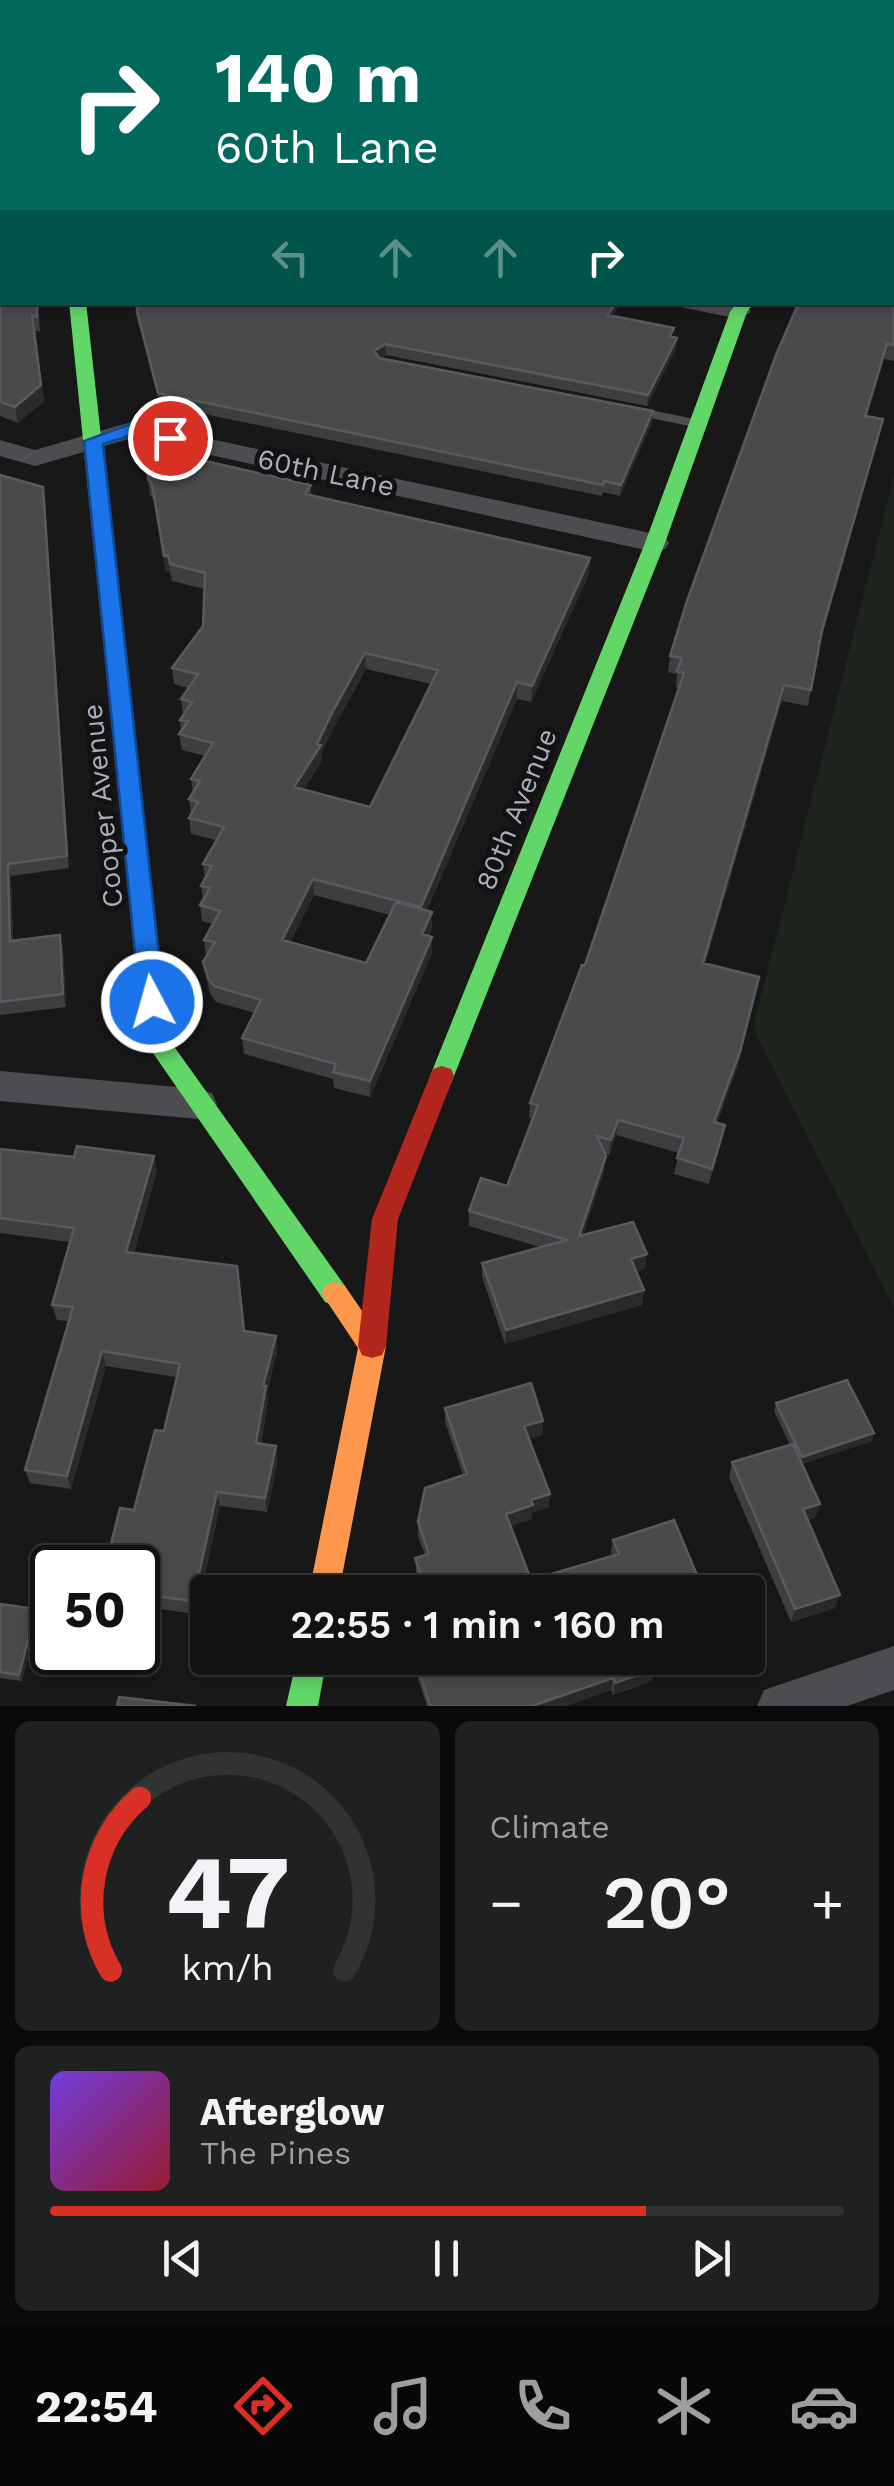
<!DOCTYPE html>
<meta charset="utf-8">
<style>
:root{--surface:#121212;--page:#1f2020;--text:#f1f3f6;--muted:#9c9e9f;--line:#313232;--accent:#d93025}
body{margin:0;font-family:"Work Sans",sans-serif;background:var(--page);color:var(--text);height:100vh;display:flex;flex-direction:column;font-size:38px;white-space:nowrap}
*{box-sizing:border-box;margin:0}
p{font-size:32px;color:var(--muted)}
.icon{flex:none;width:55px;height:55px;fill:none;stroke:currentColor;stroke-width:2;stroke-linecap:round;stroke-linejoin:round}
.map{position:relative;height:1706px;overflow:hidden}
.sheet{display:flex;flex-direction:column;gap:15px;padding:15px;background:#0a0a0a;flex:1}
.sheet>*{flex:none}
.top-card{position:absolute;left:0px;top:0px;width:895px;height:305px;box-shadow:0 5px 15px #0003,0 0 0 2px var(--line);background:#00695c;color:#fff;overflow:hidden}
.speed{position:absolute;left:30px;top:1545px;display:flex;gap:20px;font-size:50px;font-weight:700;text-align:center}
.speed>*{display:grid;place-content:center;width:130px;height:130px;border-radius:50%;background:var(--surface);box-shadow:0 5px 15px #0003,0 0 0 2px var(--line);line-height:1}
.speed .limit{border:5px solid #111;border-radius:15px;background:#fff;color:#111}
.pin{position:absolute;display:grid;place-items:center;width:85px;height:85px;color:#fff;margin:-42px;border:5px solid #fff;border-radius:50%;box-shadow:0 2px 10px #0007}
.me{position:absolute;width:110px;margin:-55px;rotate:354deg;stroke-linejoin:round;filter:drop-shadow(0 0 8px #0008)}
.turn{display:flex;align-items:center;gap:35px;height:210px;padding:0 50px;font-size:45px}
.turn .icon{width:130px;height:130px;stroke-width:2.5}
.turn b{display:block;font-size:70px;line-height:85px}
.lanes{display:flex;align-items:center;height:95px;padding:0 50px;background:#0003;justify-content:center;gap:50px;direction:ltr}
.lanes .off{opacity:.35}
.big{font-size:75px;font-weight:600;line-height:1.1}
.sheet .card{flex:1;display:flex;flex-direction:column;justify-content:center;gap:15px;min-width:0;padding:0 35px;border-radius:15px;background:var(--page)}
.sheet .dial{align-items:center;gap:0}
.dial svg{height:260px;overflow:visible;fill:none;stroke:var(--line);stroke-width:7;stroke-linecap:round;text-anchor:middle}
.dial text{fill:var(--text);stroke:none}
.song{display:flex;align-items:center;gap:30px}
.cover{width:120px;height:120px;border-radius:15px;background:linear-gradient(135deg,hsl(260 70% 55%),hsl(350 70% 35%))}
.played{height:10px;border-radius:5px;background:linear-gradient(90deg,var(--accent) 75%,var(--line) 75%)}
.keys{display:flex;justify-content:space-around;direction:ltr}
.heat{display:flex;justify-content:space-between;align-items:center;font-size:55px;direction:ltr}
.sheet .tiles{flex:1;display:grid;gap:15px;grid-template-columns:1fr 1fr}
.card:last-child{grid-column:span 2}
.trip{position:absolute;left:190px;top:1575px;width:575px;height:100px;border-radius:10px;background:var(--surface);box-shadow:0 5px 15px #0003,0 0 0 2px var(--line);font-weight:600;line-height:100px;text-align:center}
.tab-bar{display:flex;height:160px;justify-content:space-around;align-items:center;background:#070707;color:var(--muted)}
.tab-bar .icon{width:70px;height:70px}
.tab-bar .on{color:var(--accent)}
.tab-bar b{font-size:45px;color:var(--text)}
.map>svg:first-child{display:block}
.green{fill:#1e251f}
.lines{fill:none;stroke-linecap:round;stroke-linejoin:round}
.lane{fill:#4c4d51;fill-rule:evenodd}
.street{fill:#4c4d51;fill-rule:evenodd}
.fast{fill:#63d668;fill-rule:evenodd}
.slow{fill:#ff974d;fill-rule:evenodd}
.jam{fill:#b3261e;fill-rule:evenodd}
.wall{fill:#3e3e40;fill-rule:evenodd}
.shaded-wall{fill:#2a2a2b}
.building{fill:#4a4a4d;stroke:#585a5e;stroke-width:2.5;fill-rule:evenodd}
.route{fill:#1a73e8;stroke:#114b97;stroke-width:2.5}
.labels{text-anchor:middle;stroke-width:10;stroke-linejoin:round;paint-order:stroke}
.street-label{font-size:28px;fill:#a9aeb9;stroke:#121214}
</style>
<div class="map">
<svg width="894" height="1706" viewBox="0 0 894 1706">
<rect width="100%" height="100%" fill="#181818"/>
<path class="green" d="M894,476V1308L753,1028Z"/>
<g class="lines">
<path class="lane" d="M631,406L699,420L706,424L699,428L626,413V407Z"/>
<path class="street" d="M892,139L894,140V154L892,153Z
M0,185H2V199H0Z
M678,302H729L748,307L751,312L739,319L681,307Z
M131,422L655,534L665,537L669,543L665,549L655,552L132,438L35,466L0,456V440L35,450Z
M0,1071L199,1089L212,1093L217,1104L212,1115L199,1119L0,1101Z
M894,1646V1690L847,1706H757L764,1690Z"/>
<path class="fast" d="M0,105H2V118H0Z
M894,189V199L892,200V190Z
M69,302H86L168,1038L345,1286L348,1294L345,1302L335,1306L325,1302L144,1040Z
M737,302H754L747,312L665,543L454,1076L451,1083L442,1086L433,1083L430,1076L645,543L730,312Z
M297,1658H327L318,1706H286Z"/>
<path class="slow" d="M335,1282L345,1286L386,1346L339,1592H309L358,1348L322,1294L325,1286Z"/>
<path class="jam" d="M442,1066L451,1069L454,1076L398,1219L386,1346L382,1355L372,1358L362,1355L358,1346L372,1219L430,1076L433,1069Z"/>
</g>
<path class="wall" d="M0,212L38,302L40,332L35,330L44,401L18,423L0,416Z
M894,232V361L884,359L867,417L879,435L819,647L808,706L782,701L705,964L759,977L737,1068L717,1123L725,1125L709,1184L674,1174L679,1153L616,1135L609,1155L605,1153L604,1171L583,1235L645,1269L636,1271L644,1290L642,1305L505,1344L482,1277V1263L540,1247L469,1226V1211L507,1186L533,1119L529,1118L530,1103L585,965L679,688L676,687L677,674L668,672L670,656L809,304L892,302Z
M137,312L613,316L673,337L676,349L647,406L386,355L380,359L653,411L652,423L620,496L603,492L602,496L160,405Z
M0,475L43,487L45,500L69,868L11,876L13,941L60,935L63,948L66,1007L0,1015Z
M148,479L311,485V496L590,558L589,574L531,702L517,699L427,910L432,912V928L429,936L432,953L370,1097L334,1088L333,1079L244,1054L242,1038L255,1013L216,1002L210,994L203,962L206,955L204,940L213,924L202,921L200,905L203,900L201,886L205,879L203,864L216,840L191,834L189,818L191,814L189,799L193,793L191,779L205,756L182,750L179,734L181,731L180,720L183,714L181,699L188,688L174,684L172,668L203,626L204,589L172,581L170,572H166L155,500L150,495ZM366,669L431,684L370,807L304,789L322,761L321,754L333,729ZM314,895L390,915L366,963L290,942Z
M0,1149L74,1157L154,1156L157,1171L134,1253L237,1266L245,1331L276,1336L277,1351L267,1392L268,1401L261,1444L278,1460L267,1512L220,1506L196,1614L138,1606V1568L134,1510L164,1431L176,1377L106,1366L71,1489L30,1483L25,1470L69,1321L57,1320L52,1305L70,1242L0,1233Z
M776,1403L872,1441L802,1464L820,1504L815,1518L808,1520L835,1608L791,1622L729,1477L732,1462L790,1445L774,1411Z
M445,1408L543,1421L542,1435L529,1439L549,1507L532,1513V1519L510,1526L531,1580L613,1556L611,1553L613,1540L704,1592H423L416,1572L415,1558L425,1555L418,1536V1522L463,1475L445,1422Z
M0,1604L36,1609L39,1616L22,1681L0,1678Z
M430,1658H684L655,1668L652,1681L613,1695L611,1690L566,1706H427L418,1679V1667L431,1663Z"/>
<path class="shaded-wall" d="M616,302H621L607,326L608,315Z
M35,330L44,401L18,423L15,407Z
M677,338L676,349L647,406L648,395Z
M385,344L386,355L374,362V351Z
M887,344L884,359L862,432L865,416Z
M653,411L652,423L620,496L621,485Z
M883,419L879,435L819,647L822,630Z
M43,487L45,500L69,868L67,856Z
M168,555L170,572H166L164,556Z
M590,558L589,574L531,702L532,686Z
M365,653L366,669L333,729L321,754L322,761L295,803L294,787Z
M517,682V699L421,923V907Z
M784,685L782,701L700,979L703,963Z
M8,864L11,876L13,954L10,941Z
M313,879L314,895L284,956L282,940Z
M432,912V928L422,950V934Z
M60,935L63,948L66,1007L63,994Z
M432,937V953L370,1097V1081Z
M759,977L737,1068L711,1137L714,1122Z
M618,1120L616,1135L609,1155L611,1140Z
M725,1125L722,1140L709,1184L712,1169Z
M154,1156L157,1171L130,1267L126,1252Z
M606,1156L604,1171L578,1251L579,1236Z
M647,1254L645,1269L629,1273L631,1259Z
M644,1290L642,1305L505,1344L506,1330Z
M276,1336L277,1351L267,1392L268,1401L258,1457L256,1443L263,1386Z
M102,1351L106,1366L71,1489L67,1476Z
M543,1421L542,1435L523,1441L524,1426Z
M874,1433L872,1441L799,1465L802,1457Z
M276,1446L278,1460L267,1512L265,1498Z
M217,1492L220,1506L196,1614L193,1601Z
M550,1494L549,1507L532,1513V1519L505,1528L506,1514L531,1500Z
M820,1504L815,1518L798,1523L803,1509Z
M840,1595L835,1608L791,1622L795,1609Z
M36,1609L39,1616L22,1681L19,1675Z
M650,1658H684L648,1670Z
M655,1669L652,1681L613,1695L615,1683Z
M613,1678L611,1690L566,1706H532Z"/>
<path class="building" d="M7,0H894V107H892V2H2V24L0,20V3Z
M0,212H2V302H37V317L32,315L41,385L15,407L0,402Z
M894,232V345L887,344L865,416L883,419L822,630L811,690L784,685L703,963L759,977L740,1052L714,1122L725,1125L712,1169L677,1158L684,1138L618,1120L611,1140L597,1136L606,1156L579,1236L633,1222L647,1254L631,1259L644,1290L506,1330L482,1263L567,1240L469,1211L481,1178L507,1186L538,1105L530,1103L582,965H585L684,673L677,671L682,658L670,656L687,601L776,355L799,302L809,304L810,302H892V236Z
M137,302H616L608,315L674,328L670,336L677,338L648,395L385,344L374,351L379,358L653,411L621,485L604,481L603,485L158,393L137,312Z
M148,448L311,485L305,494L590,558L532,686L517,682L421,907L313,879L282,940L366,963L396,902L432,912L422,934L432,937L370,1081L333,1072L336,1064L242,1038L261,1000L214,986L208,978L203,962L215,942L204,940L220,911L200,905L210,888L201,886L212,866L203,864L224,827L189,818L198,802L189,799L200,781L191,779L213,743L179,734L188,721L180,720L192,702L181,699L198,674L172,668L203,626L205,573L170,564L168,555L164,556L152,484L148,479ZM365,653L438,670L370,807L294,787L321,745L317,744L332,713Z
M0,475L43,487L67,856L8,864L10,941L60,935L63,994L0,1002Z
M77,1146L154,1156L126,1252L237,1266L244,1331L276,1336L263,1386H266L256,1443L276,1446L265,1498L217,1492L193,1601L138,1594V1568H105L120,1508L134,1510L155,1430L164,1431L180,1364L102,1351L67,1476L25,1470L73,1307L52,1305L74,1228L0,1218V1149L74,1157Z
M847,1380L874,1433L802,1457L776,1403Z
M531,1383L543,1421L524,1426L550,1494L531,1500L533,1505L506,1514L531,1580L619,1554L613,1540L674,1520L704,1592H427L415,1558L429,1554L418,1522L425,1488L467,1474L445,1408Z
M793,1444L820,1504L803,1509L840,1595L795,1609L732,1462Z
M0,1604L36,1609L19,1675L0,1672Z
M434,1658H650L655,1669L615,1683L613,1678L532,1706H430L418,1667L435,1661Z
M119,1697L196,1706H117Z"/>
<path class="route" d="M131,424L177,434L179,438L170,444L132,435L103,444L164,1002L161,1009H143L140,1002L84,441Z"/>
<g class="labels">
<g class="street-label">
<text transform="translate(326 472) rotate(12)" y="10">60th Lane</text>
<text transform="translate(102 806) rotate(-96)" y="10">Cooper Avenue</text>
<text transform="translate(516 809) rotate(-68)" y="10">80th Avenue</text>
</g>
</g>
</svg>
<div class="speed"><div class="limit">50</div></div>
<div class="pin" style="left:170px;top:438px;background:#d93025"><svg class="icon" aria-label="arrive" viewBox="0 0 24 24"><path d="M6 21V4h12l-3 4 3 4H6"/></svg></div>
<svg class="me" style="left:152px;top:1002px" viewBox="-20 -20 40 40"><circle r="17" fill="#1a73e8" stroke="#fff" stroke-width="3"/><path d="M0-11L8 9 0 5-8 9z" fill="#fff"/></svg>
<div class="trip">22:55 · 1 min · 160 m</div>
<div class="top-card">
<div class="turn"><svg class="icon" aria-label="right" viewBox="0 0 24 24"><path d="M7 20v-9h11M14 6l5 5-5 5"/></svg><div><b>140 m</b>60th Lane</div></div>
<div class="lanes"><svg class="icon off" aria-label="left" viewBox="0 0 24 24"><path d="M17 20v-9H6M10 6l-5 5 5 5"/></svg><svg class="icon off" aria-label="ahead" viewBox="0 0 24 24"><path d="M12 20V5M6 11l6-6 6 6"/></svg><svg class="icon off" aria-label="ahead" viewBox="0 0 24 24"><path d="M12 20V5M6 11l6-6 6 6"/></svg><svg class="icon" aria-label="right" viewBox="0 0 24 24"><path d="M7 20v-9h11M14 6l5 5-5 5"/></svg></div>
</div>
</div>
<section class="sheet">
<div class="tiles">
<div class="card dial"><svg viewBox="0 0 100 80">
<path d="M14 69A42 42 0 1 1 86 69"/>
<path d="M14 69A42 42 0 0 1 23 16" stroke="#d93025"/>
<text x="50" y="56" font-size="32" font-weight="700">47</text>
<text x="50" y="72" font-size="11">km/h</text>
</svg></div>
<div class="card"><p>Climate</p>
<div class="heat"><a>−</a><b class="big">20°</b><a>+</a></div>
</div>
<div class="card">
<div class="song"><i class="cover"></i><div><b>Afterglow</b><p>The Pines</p></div></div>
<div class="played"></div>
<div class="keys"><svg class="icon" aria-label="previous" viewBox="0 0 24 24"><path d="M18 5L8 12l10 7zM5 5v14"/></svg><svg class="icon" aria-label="pause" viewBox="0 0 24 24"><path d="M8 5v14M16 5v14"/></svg><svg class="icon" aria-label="next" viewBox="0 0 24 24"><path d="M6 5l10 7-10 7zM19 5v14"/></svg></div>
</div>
</div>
</section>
<nav class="tab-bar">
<b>22:54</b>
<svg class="icon on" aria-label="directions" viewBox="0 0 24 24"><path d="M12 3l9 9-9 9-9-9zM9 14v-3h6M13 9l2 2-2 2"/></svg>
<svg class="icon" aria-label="music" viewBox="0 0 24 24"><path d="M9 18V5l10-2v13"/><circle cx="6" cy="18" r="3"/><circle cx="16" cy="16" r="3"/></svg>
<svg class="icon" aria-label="phone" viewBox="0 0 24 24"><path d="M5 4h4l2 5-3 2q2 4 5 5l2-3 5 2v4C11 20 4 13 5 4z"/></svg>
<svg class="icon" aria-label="climate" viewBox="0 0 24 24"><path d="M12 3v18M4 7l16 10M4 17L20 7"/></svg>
<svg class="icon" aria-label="car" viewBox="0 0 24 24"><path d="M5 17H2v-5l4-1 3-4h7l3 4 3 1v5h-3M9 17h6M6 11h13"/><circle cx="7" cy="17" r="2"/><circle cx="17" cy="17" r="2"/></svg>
</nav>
